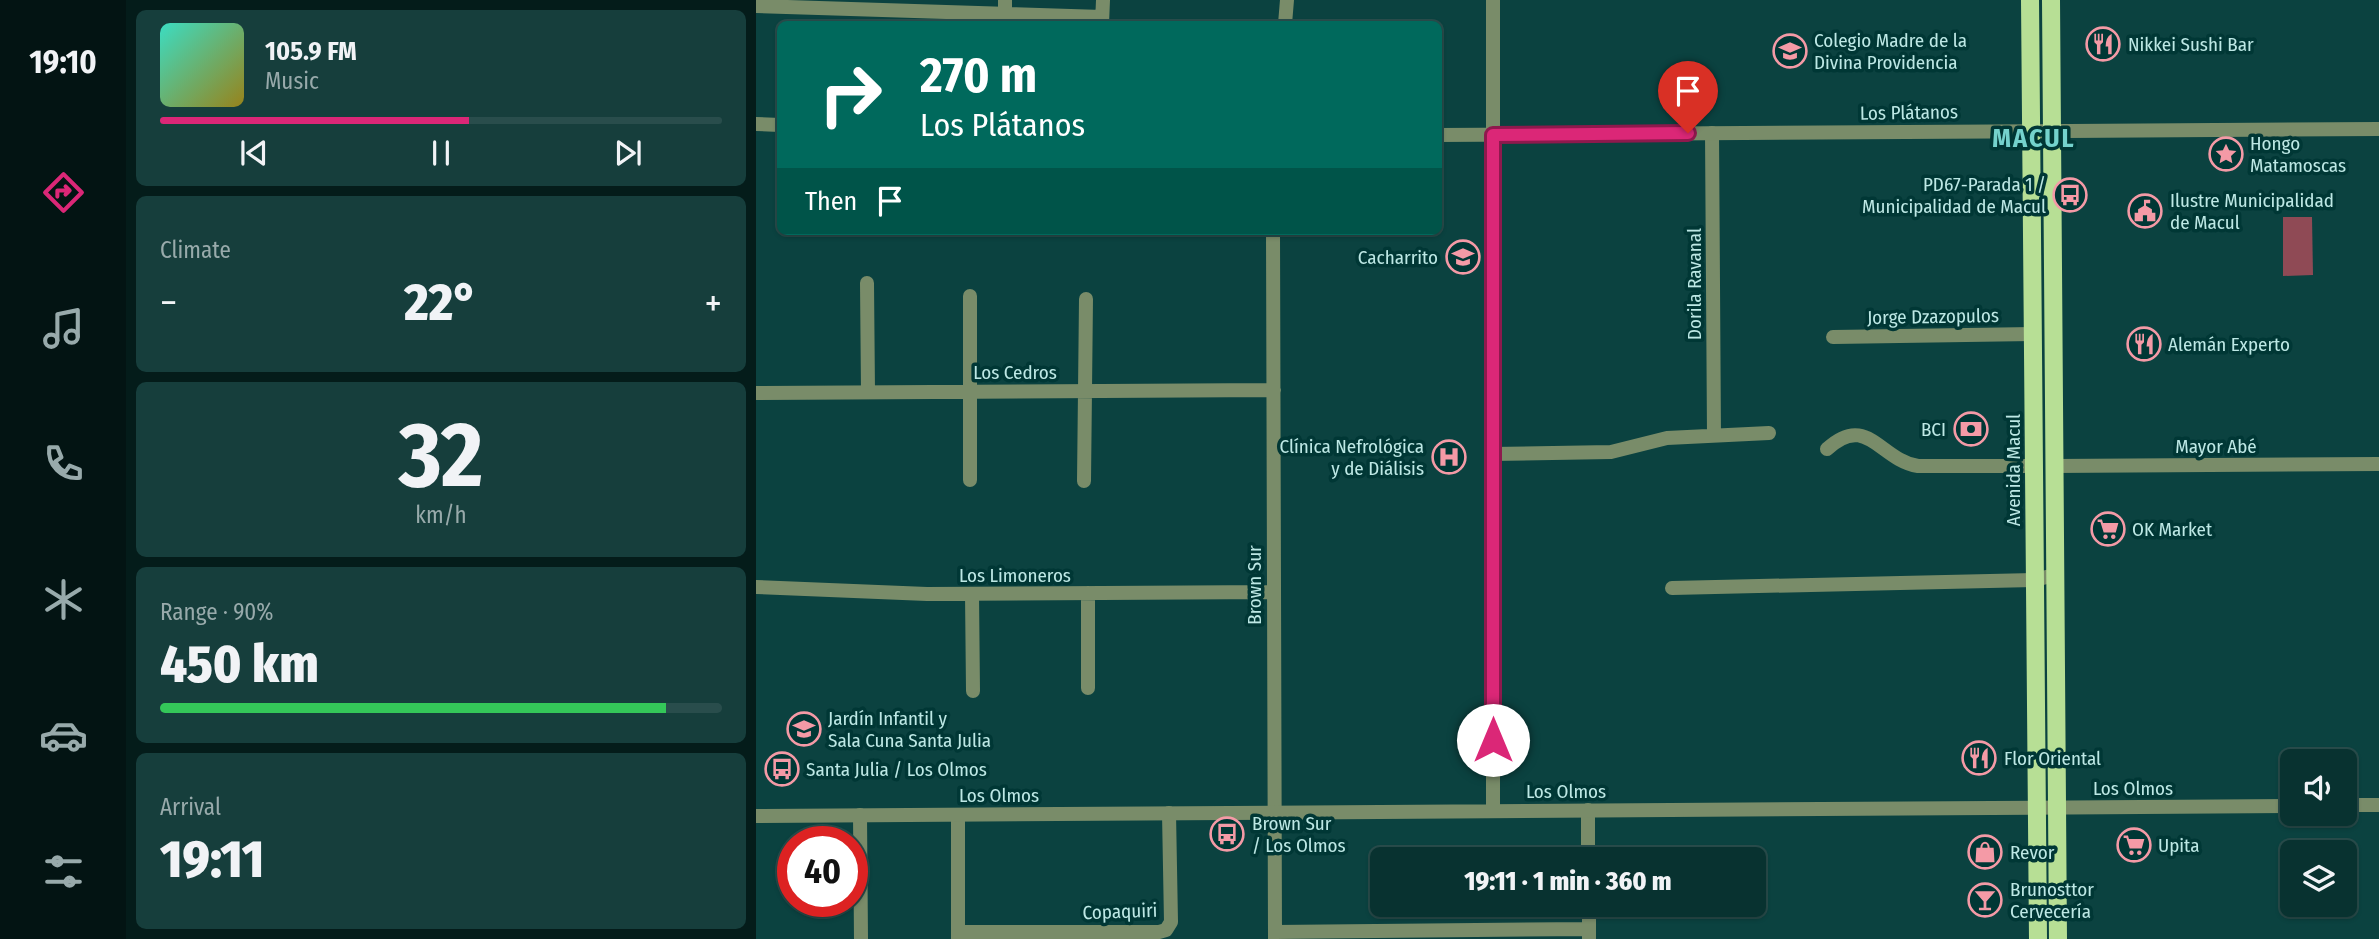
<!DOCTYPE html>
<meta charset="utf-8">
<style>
:root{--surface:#083230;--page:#163e3c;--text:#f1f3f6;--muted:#98aaab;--line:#294d4c;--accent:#db2777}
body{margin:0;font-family:"Fira Sans Condensed",sans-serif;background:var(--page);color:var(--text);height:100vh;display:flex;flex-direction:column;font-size:26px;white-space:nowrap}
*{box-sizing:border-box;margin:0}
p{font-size:23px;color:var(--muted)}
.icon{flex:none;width:38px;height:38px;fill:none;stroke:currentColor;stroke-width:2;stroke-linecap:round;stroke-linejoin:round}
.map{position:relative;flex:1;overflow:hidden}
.panel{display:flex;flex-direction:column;gap:10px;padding:10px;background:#041c1a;width:630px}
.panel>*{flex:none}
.hud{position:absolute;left:21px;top:21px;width:665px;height:214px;border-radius:10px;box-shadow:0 2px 5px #0004,0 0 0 2px var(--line);background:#00695c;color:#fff;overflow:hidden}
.buttons{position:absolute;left:1524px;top:749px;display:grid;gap:14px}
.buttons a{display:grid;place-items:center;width:77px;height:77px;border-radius:10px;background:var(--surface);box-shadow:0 2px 5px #0004,0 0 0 2px var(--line);font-size:35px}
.speed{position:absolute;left:21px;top:826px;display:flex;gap:14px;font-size:35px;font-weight:700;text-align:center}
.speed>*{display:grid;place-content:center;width:91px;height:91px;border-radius:50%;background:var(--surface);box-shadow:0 2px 5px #0004,0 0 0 2px var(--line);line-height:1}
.speed .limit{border:10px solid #d22;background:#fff;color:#111}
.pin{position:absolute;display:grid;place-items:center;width:60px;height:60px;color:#fff;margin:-72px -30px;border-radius:50% 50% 50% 0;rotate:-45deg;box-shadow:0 0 7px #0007}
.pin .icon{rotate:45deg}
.me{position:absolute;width:77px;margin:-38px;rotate:0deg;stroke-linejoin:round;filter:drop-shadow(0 0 5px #0008)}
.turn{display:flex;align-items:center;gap:24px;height:147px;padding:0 28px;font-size:32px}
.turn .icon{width:91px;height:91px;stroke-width:2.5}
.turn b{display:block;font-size:49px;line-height:60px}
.then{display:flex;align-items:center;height:66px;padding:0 28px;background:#0003;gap:14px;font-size:26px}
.big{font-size:52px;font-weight:800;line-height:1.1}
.panel .card{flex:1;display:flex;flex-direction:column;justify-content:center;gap:10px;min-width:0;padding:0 24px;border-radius:10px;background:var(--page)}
.panel .dial{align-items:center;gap:0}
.dial b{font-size:91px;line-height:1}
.song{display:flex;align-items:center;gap:21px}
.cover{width:84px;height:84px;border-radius:10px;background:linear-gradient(135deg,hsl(170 70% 55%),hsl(50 70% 35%))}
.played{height:7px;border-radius:4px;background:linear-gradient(90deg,var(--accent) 55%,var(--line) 55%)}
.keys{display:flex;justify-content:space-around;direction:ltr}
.heat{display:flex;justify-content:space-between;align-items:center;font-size:38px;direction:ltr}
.charge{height:10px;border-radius:5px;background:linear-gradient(90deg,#34c759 90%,var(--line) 0)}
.trip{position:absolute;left:614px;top:847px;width:396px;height:70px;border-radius:10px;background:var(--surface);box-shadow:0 2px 5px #0004,0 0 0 2px var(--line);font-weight:800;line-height:70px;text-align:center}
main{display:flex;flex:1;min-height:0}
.tab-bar{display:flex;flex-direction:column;width:126px;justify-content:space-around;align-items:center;background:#031413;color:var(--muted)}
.tab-bar .icon{width:49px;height:49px}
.tab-bar .current{color:var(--accent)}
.tab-bar b{font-size:32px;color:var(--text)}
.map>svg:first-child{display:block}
.green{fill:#8f4a55}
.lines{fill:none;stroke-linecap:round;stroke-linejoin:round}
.minor{stroke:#798c69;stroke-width:14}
.tertiary{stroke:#798c69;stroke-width:14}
.primary{stroke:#b7df95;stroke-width:18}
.route-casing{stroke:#8e194d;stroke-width:18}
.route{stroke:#db2777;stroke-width:12}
.labels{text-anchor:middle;stroke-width:7;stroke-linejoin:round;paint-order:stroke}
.poi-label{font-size:19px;fill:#bde8e5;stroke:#003735;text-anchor:start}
.street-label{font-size:19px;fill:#bde8e5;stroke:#003735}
.district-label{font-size:26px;font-weight:bold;letter-spacing:2px;fill:#74d2cd;stroke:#003735}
</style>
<main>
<nav class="tab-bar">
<b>19:10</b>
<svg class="icon current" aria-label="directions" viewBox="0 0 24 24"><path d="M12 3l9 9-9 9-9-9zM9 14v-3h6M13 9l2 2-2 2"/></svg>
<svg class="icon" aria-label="music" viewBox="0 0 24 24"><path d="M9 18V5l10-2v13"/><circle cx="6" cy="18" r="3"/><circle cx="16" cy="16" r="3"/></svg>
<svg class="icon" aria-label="phone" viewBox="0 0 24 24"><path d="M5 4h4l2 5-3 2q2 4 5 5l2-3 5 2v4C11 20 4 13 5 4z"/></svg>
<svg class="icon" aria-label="climate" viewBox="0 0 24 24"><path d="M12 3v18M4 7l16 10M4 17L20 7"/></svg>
<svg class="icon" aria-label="car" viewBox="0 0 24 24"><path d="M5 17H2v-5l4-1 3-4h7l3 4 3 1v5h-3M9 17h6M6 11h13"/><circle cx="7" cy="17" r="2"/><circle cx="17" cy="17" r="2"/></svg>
<svg class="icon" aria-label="filters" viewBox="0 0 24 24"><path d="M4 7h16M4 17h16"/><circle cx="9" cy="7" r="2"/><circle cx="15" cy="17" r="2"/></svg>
</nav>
<section class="panel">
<div class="card">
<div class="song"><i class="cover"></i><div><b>105.9 FM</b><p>Music</p></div></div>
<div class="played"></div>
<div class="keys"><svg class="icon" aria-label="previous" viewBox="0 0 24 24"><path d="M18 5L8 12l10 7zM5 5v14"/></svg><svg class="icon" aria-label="pause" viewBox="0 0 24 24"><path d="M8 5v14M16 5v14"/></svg><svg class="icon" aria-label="next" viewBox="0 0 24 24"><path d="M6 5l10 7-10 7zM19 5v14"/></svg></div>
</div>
<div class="card"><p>Climate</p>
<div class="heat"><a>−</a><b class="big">22°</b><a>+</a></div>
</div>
<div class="card dial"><b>32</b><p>km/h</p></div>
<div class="card"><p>Range · 90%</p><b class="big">450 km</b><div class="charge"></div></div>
<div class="card"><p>Arrival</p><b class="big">19:11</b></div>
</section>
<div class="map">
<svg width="1623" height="939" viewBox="0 0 1623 939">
<rect width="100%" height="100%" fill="#0b4240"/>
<path class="green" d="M1527,217H1556L1557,275L1527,276Z"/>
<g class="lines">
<path class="minor" d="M0,6L346,17
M249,14V0
M346,24L347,0
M529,24L531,0
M956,133L958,435
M517,231L519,939
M111,283L112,392
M1077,337L1277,334
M0,393L518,390
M1071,449C1111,412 1124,460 1162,466H1278
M736,454L855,452L911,438L1013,433
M1297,466L1623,464
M214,480V296
M328,481L330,299
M0,587L171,594L518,592
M916,588L1279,580L1298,575
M216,594L217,691
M332,688V593
M832,810V859
M104,815L105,939
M202,815V939
M833,905V939
M202,932H403L410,930L415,922L413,813
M519,932L833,929"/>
<path class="tertiary" d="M737,0V811
M0,124L24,125
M682,135L1623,129
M1589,805H1623
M0,816L1536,806"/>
<path class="primary" d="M1274,0L1282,939
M1295,0L1302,939"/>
</g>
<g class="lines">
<defs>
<path id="route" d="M737,740V135L932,133"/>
</defs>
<use href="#route" class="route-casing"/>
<use href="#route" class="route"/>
</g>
<defs>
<symbol id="restaurant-ring" viewBox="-11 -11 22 22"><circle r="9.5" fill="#003735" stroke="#f49aa6" stroke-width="1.5"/><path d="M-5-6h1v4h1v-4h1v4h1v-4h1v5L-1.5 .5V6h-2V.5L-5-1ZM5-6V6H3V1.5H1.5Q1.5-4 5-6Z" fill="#f49aa6"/></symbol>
<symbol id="school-ring" viewBox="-11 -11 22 22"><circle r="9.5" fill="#003735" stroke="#f49aa6" stroke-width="1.5"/><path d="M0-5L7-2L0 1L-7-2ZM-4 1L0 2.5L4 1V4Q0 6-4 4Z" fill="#f49aa6"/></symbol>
<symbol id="sight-ring" viewBox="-11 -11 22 22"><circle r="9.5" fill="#003735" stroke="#f49aa6" stroke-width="1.5"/><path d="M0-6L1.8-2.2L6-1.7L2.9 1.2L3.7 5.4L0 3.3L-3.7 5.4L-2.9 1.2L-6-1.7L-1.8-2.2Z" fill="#f49aa6"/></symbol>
<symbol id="bus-ring" viewBox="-11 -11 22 22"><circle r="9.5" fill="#003735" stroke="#f49aa6" stroke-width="1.5"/><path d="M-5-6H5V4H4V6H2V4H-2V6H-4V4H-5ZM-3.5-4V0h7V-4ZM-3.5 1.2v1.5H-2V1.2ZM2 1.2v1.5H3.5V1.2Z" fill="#f49aa6"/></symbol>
<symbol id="civic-ring" viewBox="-11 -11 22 22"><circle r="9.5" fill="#003735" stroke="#f49aa6" stroke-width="1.5"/><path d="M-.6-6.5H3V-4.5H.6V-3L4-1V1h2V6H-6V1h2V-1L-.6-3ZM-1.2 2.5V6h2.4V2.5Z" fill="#f49aa6"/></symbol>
<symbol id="bank-ring" viewBox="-11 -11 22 22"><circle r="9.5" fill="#003735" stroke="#f49aa6" stroke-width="1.5"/><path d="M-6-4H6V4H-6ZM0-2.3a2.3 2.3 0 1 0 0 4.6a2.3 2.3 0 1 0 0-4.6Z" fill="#f49aa6"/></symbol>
<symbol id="hospital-ring" viewBox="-11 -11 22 22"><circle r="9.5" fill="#003735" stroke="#f49aa6" stroke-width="1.5"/><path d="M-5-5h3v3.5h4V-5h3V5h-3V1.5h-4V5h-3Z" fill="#f49aa6"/></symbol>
<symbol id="supermarket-ring" viewBox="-11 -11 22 22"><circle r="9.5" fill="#003735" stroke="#f49aa6" stroke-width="1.5"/><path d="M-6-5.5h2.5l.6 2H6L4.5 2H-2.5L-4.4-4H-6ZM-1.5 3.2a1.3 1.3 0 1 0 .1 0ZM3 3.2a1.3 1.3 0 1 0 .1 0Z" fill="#f49aa6"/></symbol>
<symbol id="shop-ring" viewBox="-11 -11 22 22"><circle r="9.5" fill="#003735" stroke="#f49aa6" stroke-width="1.5"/><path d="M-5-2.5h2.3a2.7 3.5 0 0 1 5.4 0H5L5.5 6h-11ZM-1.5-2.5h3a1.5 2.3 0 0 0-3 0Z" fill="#f49aa6"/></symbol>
<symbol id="bar-ring" viewBox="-11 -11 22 22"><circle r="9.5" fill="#003735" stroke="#f49aa6" stroke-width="1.5"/><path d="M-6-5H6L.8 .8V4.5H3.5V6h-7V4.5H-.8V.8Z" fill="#f49aa6"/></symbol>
</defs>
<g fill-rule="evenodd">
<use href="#restaurant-ring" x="1328" y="25" width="38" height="38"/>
<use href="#school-ring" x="1015" y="32" width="38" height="38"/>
<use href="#sight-ring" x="1451" y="135" width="38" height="38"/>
<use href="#bus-ring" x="1295" y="176" width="38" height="38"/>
<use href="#civic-ring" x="1370" y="192" width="38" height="38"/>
<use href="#school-ring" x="688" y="238" width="38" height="38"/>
<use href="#restaurant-ring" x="1369" y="325" width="38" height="38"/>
<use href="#bank-ring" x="1196" y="410" width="38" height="38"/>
<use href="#hospital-ring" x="674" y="438" width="38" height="38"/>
<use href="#supermarket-ring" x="1333" y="510" width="38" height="38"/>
<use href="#school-ring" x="29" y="710" width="38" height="38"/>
<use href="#restaurant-ring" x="1204" y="739" width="38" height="38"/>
<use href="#bus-ring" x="7" y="750" width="38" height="38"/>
<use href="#bus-ring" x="452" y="815" width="38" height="38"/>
<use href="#supermarket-ring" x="1359" y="826" width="38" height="38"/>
<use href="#shop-ring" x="1210" y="833" width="38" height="38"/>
<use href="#bar-ring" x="1210" y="881" width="38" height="38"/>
</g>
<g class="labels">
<g class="poi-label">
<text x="1058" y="47">Colegio Madre de la<tspan x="1058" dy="22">Divina Providencia</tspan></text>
<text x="1372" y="51">Nikkei Sushi Bar</text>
<text x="1494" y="150">Hongo<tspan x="1494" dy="22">Matamoscas</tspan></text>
<text x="1290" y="191" text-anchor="end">PD67-Parada 1 /<tspan x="1290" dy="22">Municipalidad de Macul</tspan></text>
<text x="1414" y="207">Ilustre Municipalidad<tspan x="1414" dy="22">de Macul</tspan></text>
<text x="682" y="264" text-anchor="end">Cacharrito</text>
<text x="1412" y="351">Alemán Experto</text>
<text x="1190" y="436" text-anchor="end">BCI</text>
<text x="668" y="453" text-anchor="end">Clínica Nefrológica<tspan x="668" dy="22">y de Diálisis</tspan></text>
<text x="1376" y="536">OK Market</text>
<text x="72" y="725">Jardín Infantil y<tspan x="72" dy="22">Sala Cuna Santa Julia</tspan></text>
<text x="1248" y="765">Flor Oriental</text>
<text x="50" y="776">Santa Julia / Los Olmos</text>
<text x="496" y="830">Brown Sur<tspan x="496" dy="22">/ Los Olmos</tspan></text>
<text x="1402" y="852">Upita</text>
<text x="1254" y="859">Revor</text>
<text x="1254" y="896">Brunosttor<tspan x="1254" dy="22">Cervecería</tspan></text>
</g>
<g class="street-label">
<text transform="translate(1153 112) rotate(-1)" y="7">Los Plátanos</text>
<text transform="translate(938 284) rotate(-90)" y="7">Dorila Ravanal</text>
<text transform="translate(1177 316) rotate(-1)" y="7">Jorge Dzazopulos</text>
<text x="259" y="379">Los Cedros</text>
<text x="1460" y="453">Mayor Abé</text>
<text transform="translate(1257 470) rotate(-90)" y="7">Avenida Macul</text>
<text x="259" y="582">Los Limoneros</text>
<text transform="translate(498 585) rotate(-90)" y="7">Brown Sur</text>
<text x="1377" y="795">Los Olmos</text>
<text x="810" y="798">Los Olmos</text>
<text x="243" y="802">Los Olmos</text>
<text transform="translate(364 911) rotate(-2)" y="7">Copaquiri</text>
</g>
<g class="district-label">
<text x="1278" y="147">MACUL</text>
</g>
</g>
</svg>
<div class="buttons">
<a><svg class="icon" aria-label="sound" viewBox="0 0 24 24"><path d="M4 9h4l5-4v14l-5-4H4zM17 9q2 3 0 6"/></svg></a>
<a><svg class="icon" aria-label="layers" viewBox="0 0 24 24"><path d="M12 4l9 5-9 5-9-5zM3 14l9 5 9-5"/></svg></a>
</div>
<div class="speed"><div class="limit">40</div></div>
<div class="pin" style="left:932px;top:133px;background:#d93025"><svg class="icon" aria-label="arrive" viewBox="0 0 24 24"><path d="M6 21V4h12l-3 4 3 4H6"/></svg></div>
<svg class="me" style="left:737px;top:740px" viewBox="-20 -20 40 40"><circle r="19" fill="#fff"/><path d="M0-13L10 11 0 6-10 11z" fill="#db2777"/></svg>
<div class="trip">19:11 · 1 min · 360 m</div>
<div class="hud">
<div class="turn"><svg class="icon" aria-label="right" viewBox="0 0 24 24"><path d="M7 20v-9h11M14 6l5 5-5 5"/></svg><div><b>270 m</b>Los Plátanos</div></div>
<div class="then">Then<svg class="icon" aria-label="arrive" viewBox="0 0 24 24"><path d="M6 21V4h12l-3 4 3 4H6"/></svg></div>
</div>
</div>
</main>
